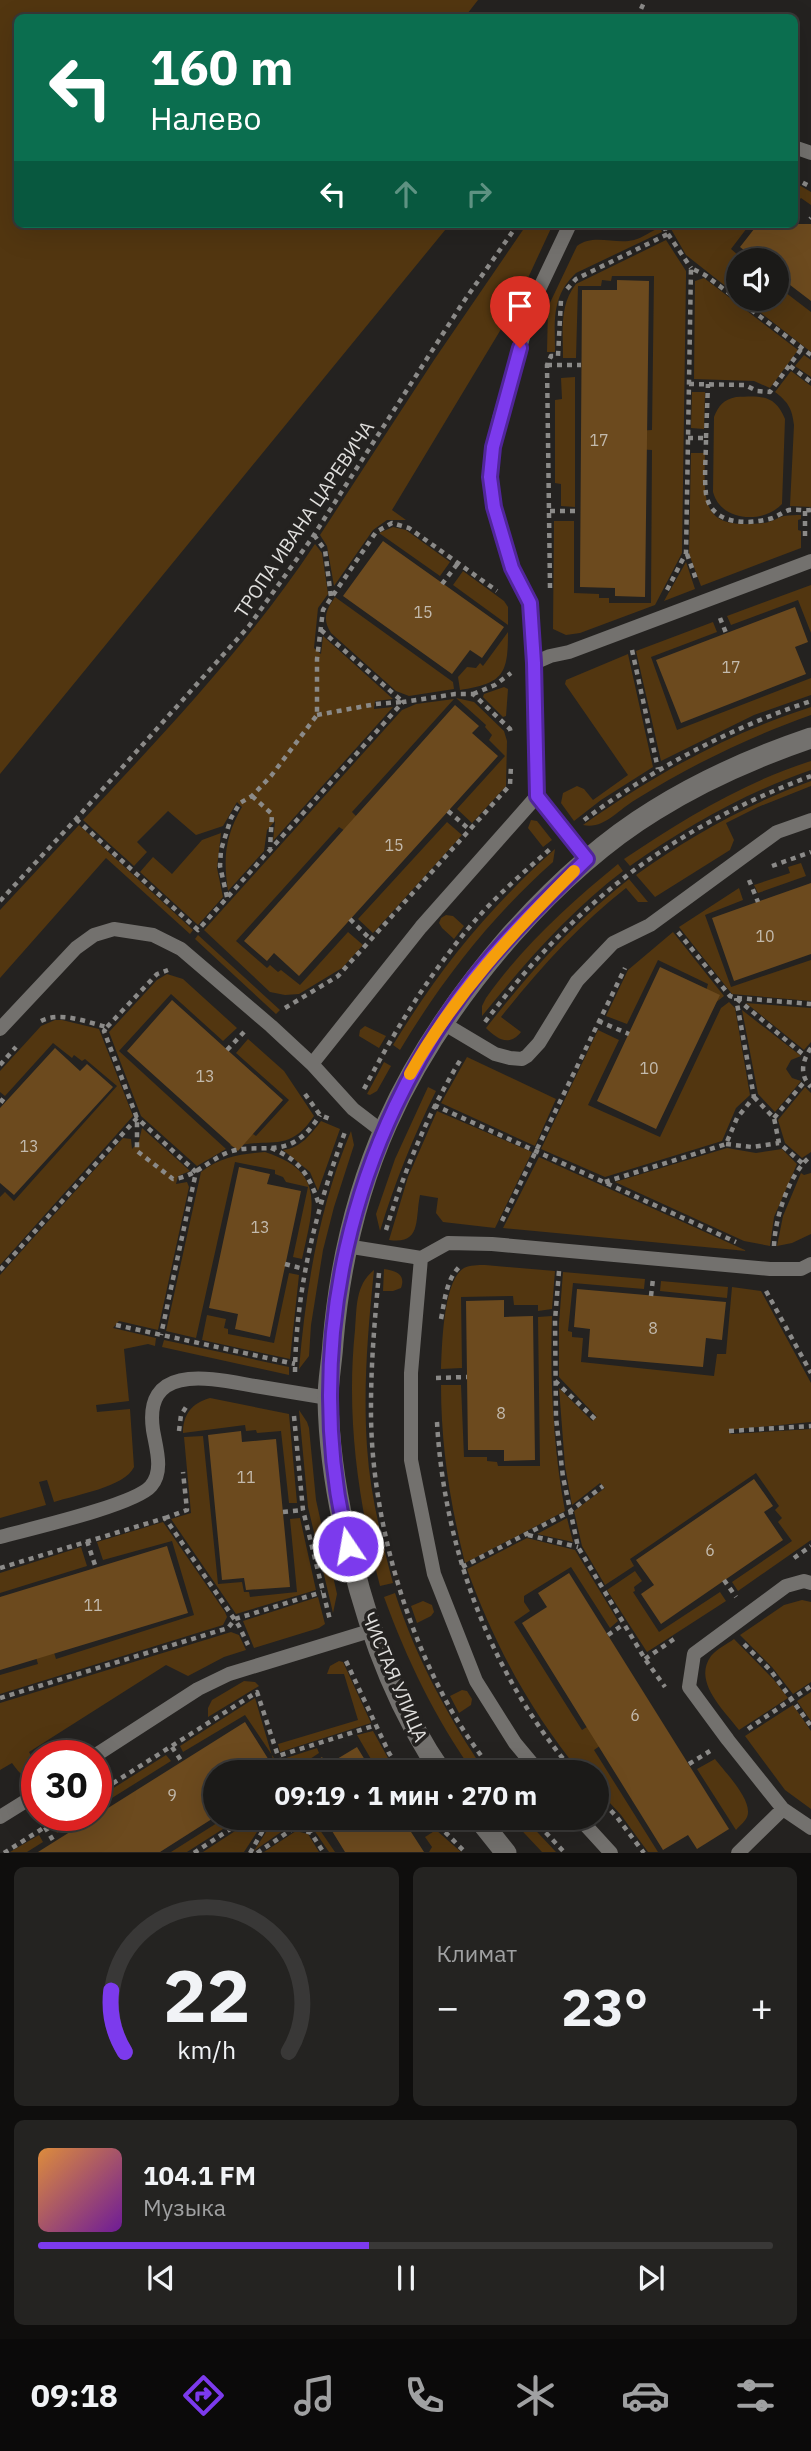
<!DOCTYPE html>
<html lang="ru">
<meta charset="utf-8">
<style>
:root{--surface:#1b1a18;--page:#242321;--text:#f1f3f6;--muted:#a0a1a2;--line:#393837;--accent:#7c3aed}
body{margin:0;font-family:"IBM Plex Sans",sans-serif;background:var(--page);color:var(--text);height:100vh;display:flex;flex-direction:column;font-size:26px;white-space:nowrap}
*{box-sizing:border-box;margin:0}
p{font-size:23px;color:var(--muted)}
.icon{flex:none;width:38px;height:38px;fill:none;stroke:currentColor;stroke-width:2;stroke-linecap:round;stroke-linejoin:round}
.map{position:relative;height:1853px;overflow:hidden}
.details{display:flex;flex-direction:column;gap:14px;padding:14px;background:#0f0e0d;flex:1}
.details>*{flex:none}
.guide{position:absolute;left:14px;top:14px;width:784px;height:214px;border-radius:10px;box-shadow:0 7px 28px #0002,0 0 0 2px var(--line);background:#0b6e4f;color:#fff;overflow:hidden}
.buttons{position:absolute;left:726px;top:248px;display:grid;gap:14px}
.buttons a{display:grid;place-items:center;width:63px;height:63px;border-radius:50%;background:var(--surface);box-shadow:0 7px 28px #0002,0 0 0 2px var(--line);font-size:35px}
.speed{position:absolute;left:21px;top:1740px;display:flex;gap:14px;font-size:35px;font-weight:700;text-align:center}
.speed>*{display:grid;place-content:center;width:91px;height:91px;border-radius:50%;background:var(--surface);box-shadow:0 7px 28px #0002,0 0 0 2px var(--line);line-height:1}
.speed .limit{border:10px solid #d22;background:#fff;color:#111}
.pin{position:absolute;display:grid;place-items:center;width:60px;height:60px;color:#fff;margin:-72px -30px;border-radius:50% 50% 50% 0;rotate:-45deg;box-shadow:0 0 7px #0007}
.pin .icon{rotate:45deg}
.me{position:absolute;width:77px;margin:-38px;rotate:348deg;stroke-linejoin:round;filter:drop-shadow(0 0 5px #0008)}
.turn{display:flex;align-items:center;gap:24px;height:147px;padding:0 21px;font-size:32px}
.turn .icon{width:91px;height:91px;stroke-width:2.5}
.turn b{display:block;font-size:49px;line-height:60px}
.lanes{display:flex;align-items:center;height:66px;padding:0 21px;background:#0003;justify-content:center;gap:35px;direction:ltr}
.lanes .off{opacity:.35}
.big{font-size:52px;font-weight:700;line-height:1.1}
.details .card{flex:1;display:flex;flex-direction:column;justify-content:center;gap:10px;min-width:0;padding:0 24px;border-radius:10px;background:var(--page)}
.details .dial{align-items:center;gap:0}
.dial svg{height:182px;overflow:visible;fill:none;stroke:var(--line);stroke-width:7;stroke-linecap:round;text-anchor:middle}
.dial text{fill:var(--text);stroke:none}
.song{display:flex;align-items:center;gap:21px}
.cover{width:84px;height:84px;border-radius:10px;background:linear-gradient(135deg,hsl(30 70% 55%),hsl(280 70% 35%))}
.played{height:7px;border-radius:4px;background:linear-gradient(90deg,var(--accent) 45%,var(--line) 45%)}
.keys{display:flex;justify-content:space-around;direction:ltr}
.heat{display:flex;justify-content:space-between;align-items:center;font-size:38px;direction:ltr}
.details .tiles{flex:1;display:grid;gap:14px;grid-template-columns:1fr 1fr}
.card:last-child{grid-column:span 2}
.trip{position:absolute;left:203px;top:1760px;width:406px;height:70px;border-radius:35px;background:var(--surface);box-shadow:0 7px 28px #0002,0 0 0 2px var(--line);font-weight:700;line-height:70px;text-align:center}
.tabs{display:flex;height:112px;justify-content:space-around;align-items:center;background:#0b0a0a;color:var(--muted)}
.tabs .icon{width:49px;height:49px}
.tabs .active{color:var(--accent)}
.tabs b{font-size:32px;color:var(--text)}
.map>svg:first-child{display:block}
.green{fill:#523610}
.building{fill:#6c4a1e}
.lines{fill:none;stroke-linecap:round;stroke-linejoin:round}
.path{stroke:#8b8a88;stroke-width:4.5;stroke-dasharray:5 5;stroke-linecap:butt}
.lane{stroke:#73716e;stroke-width:14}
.street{stroke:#73716e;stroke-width:21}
.route-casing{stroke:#51269a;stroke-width:18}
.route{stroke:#7c3aed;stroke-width:12}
.slow{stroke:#f59e0b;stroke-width:12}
.labels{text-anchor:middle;stroke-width:7;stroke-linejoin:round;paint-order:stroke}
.number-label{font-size:16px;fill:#c3baad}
.street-label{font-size:19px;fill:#e0dfdd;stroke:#242220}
</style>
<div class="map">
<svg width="811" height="1853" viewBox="0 0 811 1853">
<rect width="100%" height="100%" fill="#242220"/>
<path class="green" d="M0,0H478L464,18H18V224H450L0,774Z
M794,182L811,192V205L801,198L797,202L795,200Z
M527,224H553L515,306L392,510L406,520H387L373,530L334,586L327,546L320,535L434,360Z
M680,224H750L731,249L745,261H738V296L686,255L671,229Z
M660,227L662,232L576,273C551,297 555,320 555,352H547L548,307L577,246C594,233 615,245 634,240C642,238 652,231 660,227Z
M666,240L686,271V277L682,553L655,605L580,633L566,635L553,629L554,521H574V593L599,594V598H609V603H651L652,450L636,449V431L652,430L654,276H612L611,281L602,280L601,286H578L576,358H563C563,332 559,305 576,284Z
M704,278L798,350L770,388L754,381L694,379L695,281Z
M777,286L811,312V352L743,299H777Z
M804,355L811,360V377L795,366Z
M791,371L811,386V507L790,506L794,425C792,408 788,402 775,392Z
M575,377V507L561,506V484L555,483V400L562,399L561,378Z
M692,392H705L704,429L691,428Z
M736,397C760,396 775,394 785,419L782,504C763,524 721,522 713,492L714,417C719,405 723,400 736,397Z
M691,453H705C704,504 701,530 764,523C772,522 777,518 784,516C789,515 796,515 801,515V519L798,520V530L801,531V548L701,586L689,554Z
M393,527L406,530L450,562L440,576L379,533Z
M315,544L322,553L328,594L318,608L314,648L321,654L323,636L393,699L375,701L374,709L393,707L273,841L275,821L267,830L264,851L228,891C223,857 225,837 242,807L237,802L223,826L196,835L168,811L137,842L147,852L134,866L83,820C165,732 248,645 315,544Z
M686,562L695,589L664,601Z
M463,571L504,601L508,607V625L453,585Z
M811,585V633L798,600L731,625L727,616Z
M335,597L453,682L454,689L409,696L396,691L331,633C322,619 326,610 335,597Z
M713,622L717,632L651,657L677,730L811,678V695L754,715L661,761L636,651Z
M508,632C508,674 504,683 460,690L458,677L467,667L476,668L480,663L483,666Z
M628,654L653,767L601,800L574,821L561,803L563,793L577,786L584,789L593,800L628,775L565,684L566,680Z
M504,687L508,689L506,716L503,717L483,697L484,694Z
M456,698L474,702L504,731L507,741L506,786L472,823L457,809L505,756L489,740L492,735L485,727L486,725Z
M454,699L352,812L362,822L350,834L339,827L236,941L267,968L270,965L278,972L281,970L300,985L348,932L363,945L342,968L299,994L285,995L270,992L204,930L402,710L416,704Z
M811,707V715C749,737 691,765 635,800C618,810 603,830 583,825C655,774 727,734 811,707Z
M811,761V770C745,793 687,826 630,866L624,859C682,820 744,782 811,761Z
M811,781V786L758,807L726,823L734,840L730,850L655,897L636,875C690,836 748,804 811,781Z
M531,820L537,821L552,840L543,847L528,828Z
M447,822L462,835L373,933L358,919Z
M79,825L193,930L190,934L106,858L0,978V910Z
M221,833L217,868L223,897L198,925L140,872L153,857L172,874L202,840Z
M555,849L553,862C491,917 442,980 400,1050L393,1045C441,967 487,910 555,849Z
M801,863L806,876L758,893L754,885L790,873L788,867Z
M618,864L623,871C569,912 525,963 482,1016V1006L486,998C522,947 569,904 618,864Z
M629,879L648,902H638L626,888C578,926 539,969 501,1017L521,1032C509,1047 497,1039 486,1028C529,973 574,922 629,879Z
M739,888L743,900L705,915L731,987L811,960V1001L732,994L679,927Z
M446,915L453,916L464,926L454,939L442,928L439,923L441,918Z
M673,932L724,996L715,1003L704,998L708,984L658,960L627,1024L606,1016L628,970Z
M198,935L280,1010L276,1014L195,939Z
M167,974L183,979L237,1028L223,1041L171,994L119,1051L226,1149L197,1166L141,1116L109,1032L157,980Z
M729,1002L735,1008L750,1095L736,1108L722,1141L605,1177L541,1149L598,1030L619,1040L588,1105L660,1137L721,1008Z
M746,1003L811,1008V1042L804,1050Z
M742,1010L801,1056L791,1060L786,1069L792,1078L801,1081L775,1112L758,1094Z
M55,1020H62L99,1029L133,1116L0,1265V1197L5,1192L14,1201L117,1086L85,1059L82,1061L74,1055L72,1058L53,1043L5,1096L0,1092V1071L41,1026Z
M365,1026L386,1036L379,1048L359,1036L360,1030Z
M248,1039L284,1071L314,1116C288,1155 269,1136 233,1147L230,1145L243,1131L249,1136L253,1134L256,1136L289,1100L236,1053Z
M467,1057L556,1099L535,1146L441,1103Z
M384,1062L391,1066L377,1091L370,1095L367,1094Z
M428,1087L436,1091C413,1137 395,1182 380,1231L376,1214L395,1159Z
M805,1087L811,1093V1152L802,1158L785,1143L778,1120Z
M437,1111L532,1152L495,1228L443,1222L436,1213L438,1198L420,1195C415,1219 422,1245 389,1240L408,1177Z
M321,1121L340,1129L318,1191L310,1172L283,1150C301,1148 311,1134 321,1121Z
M142,1128L190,1171L178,1176L176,1184L187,1182L189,1187L158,1330L119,1321L113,1328L156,1338L155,1346L148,1344L124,1349L129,1401L96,1405L97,1412L130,1409L134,1467C125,1487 75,1495 54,1502L47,1480L39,1482L46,1505L0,1518V1275L123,1138L131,1139L132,1149L139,1141Z
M351,1131L354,1145L334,1207L323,1250L311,1325L309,1356L299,1369C306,1287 319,1207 351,1131Z
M727,1148L756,1153L782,1149L797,1164L774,1217L770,1246L744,1241L615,1182Z
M265,1152C327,1172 313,1208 302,1259L293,1257L308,1187L286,1182L283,1177L275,1174V1170L235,1162L196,1338L166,1331L201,1172C220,1157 241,1154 265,1152Z
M539,1157L747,1251L503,1228Z
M801,1173L804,1175L811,1173V1234L792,1243L777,1246L783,1216Z
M485,1265L555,1271L552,1309L538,1311V1305H514L513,1296L461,1297L462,1368L441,1369C442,1347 443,1280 464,1268C470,1265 478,1265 485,1265Z
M384,1269C396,1271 406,1274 401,1288L393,1291H383Z
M374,1270C368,1329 363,1387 367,1447C370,1493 381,1538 393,1583L380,1586C358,1501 346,1417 355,1330C357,1308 355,1285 374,1270Z
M563,1272L645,1279L644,1289L573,1283L568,1331L572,1332V1337L583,1338L581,1362L714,1376L717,1354H726L732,1287L761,1291L811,1383V1422L728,1430L731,1434L811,1429V1540L738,1591L732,1582L792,1541L778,1522L782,1518L775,1510L779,1506L756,1473L630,1559L634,1566L605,1585L582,1546L574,1511L605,1488L600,1483L572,1505L565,1466L559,1388L592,1421L597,1417L559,1377V1323Z
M289,1273L299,1275L290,1359L202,1340L207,1315L226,1319L224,1328L228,1329V1334L274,1343Z
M661,1281L728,1287L727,1298L660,1291Z
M552,1316C550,1383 553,1446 565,1511L465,1563C450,1503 441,1446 441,1385H461L464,1457H487V1461L497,1462L498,1466H540L538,1317Z
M164,1340L289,1367V1375L162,1347Z
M210,1398L289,1414L297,1503H289L281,1431L257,1433L256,1430L246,1431L245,1425L183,1433C183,1414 192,1403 210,1398Z
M299,1410L307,1422L309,1428L316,1500L337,1594L333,1613L308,1507Z
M203,1436L218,1584L242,1582L244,1592H249L250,1597L297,1592L290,1519L300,1518L316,1590L236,1614L171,1519L191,1513L184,1437Z
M567,1518L573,1542L537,1534Z
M163,1522L225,1612L227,1617L223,1625L0,1694V1675L38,1664L31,1641L49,1637L56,1659L194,1615L172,1541L103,1560L97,1542Z
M527,1538L575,1550L618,1621L610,1628L571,1567L524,1596V1602L530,1611L514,1622L582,1730L601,1718L614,1736L594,1750L658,1852H648L621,1815L597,1789V1773H581C530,1711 494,1644 467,1569Z
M81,1547L87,1566L0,1593V1573Z
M635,1571L642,1581L634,1587L635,1591L633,1592L659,1632L720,1592L726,1601L647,1652L607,1590Z
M395,1593C416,1658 448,1717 486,1773H474C435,1718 407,1660 384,1597Z
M318,1597L325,1624L319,1628L254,1648L243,1621Z
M802,1600L811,1602V1682L793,1694L772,1667L740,1635L784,1605Z
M423,1601L432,1605L434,1612L431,1616L417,1623L411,1606Z
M231,1632L239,1635L246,1650L224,1657L188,1676L166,1665L29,1752L36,1765V1771L32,1777C22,1778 18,1771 12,1763L0,1770V1703Z
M734,1639L774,1680L788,1698L739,1730C725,1711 692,1682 711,1656C717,1649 727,1644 734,1639Z
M339,1661L343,1662L371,1723L280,1752L278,1744L358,1720L344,1674H327L330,1666Z
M244,1681L255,1682L259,1686L208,1717V1708L212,1700Z
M462,1690L467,1691L472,1699L471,1705L459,1713L450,1696Z
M811,1692V1721L797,1701Z
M255,1698L277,1773H263L260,1767L274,1758L245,1715L183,1752L180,1746Z
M793,1705L811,1731V1809L785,1790L745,1736Z
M373,1731L388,1758L375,1766L357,1735Z
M317,1748L319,1753L289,1773H285L283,1759Z
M166,1755L171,1761L96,1808V1799Z
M715,1759C724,1771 754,1801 747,1817C745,1822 739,1826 736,1830L697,1769Z
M71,1815H86L57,1833L53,1826Z
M225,1818H240L187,1852H171Z
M255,1818H266L244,1852H203Z
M275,1818H287L291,1825L254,1851Z
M510,1818H524L556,1852H542Z
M313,1820L335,1852H329L314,1830L303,1827Z
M436,1830L461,1852H429L432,1847L425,1837Z
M296,1831L308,1834L319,1852H264Z
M39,1835L43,1842L27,1852H10Z"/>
<path class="building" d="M758,224H811V301L777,275V261H758L740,247Z
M617,280L649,281L645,597L615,596V588L580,587L582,290H617Z
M383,541L504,627L482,658L470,650L452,674L343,596Z
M795,607L808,642L795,647L806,674L681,723L656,660Z
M455,705L479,726L472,733L498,756L299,976L274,953L267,961L244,941Z
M811,883V954L734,981L712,918Z
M660,967L720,995L656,1129L597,1101Z
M172,1000L283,1100L238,1151L127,1051Z
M55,1048L80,1071L87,1064L113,1087L14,1195L0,1183V1108Z
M239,1167L270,1174L267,1184L301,1191L270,1337L235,1329L238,1314L209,1308Z
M577,1289L726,1302L722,1340L706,1338L703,1367L588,1357L590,1329L574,1327Z
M504,1300V1317L533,1316L535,1460L504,1461V1450H468L466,1301Z
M241,1431L242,1442L276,1439L290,1587L246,1590L244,1578L222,1580L208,1435Z
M754,1479L773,1506L764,1512L783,1540L661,1624L641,1594L654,1585L636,1560Z
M167,1546L188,1613L0,1670V1597Z
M569,1573L729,1829L697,1849L688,1835L663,1850L522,1623L547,1607L538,1593Z
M245,1722L277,1773H215V1817L160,1852H38Z
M357,1747L373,1773H298L322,1757L327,1765Z
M324,1818H402L424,1852H345Z"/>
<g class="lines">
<path class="path" d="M637,18L645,0
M794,178L811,187
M810,219L811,218
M668,234L691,268
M567,289L576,279L668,234L665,229L674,224
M547,365H581
M790,366L811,382
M689,384L745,385L757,391L770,392L802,348
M688,438H706C706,456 704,476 706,494C711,524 745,525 769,519C776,518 782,512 789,510C796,509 804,511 811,510
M706,438L708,384
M550,511H580
M805,511V541
M314,535L325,550L331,597
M687,554L697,582
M442,584L458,563
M550,588L547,365L551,356H558L561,300
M667,590L686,553L691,268L705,275L811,355
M720,618L726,633
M321,630L403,702
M632,650L658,769
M473,694L495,685L511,673
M317,715L376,704L402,702
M252,796L272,814L270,848
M448,811L470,830
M76,819L198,930L403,702L455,694H473L510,729L511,733
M584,820C654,768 728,729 811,701
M772,866L811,852
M749,880L758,902
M227,897L220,866L221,850L231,818L240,803L252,796L271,776L317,715V659L323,610L376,532L392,523L409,528L497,591
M0,901L76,819L249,626L312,538L462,304L518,224
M350,919L371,940
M678,932L730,996L736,998L805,1056
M737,998L811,1004
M285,1008L338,976L510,785L511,766
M41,1021C61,1011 86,1022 107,1027L104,1031L137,1118V1151L173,1179C198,1177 212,1155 236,1150C254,1146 277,1152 294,1142C306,1135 313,1126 320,1115
M598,1021L629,1034
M485,1022C576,902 670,829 811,776
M107,1027L157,974L168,970
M811,1048C802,1061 799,1075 811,1087
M227,1050L244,1032
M0,1065L16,1047
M364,1089C395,1030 430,973 473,923C496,896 524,872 550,849
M305,1094L320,1115L330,1119
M754,1097L774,1118L779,1143L802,1163
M0,1099L5,1103
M434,1105L736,1242
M774,1118L805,1081
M726,1144L752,1147L779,1143
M271,1148C300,1160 310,1176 319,1205
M605,1182L726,1144L737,1118L754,1097L736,998
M502,1221L625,968
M386,1230C405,1169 428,1113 461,1059
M774,1246C775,1218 789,1173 811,1156
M285,1264L304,1269
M0,1270L137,1118L196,1172L161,1335
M559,1271L555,1320L556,1418L563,1477L578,1547L645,1659L665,1687
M379,1273C375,1317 371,1361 371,1406C370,1500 398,1609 442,1693C456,1721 475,1748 494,1773
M766,1291L811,1373
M651,1296L653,1279
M441,1319C445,1299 446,1280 460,1266
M116,1325L295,1364
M295,1372C296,1289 316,1209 345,1132
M436,1378L467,1377
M555,1381L595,1419
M294,1416L303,1510L330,1620
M437,1422C444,1549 491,1676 575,1773
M179,1431L181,1415L188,1404
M729,1431L811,1426
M283,1512L303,1510
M165,1518L187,1510L183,1472
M528,1535L578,1547
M87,1541L96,1568
M794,1558L811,1546
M462,1567L569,1512L603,1486
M0,1568L165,1518L239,1626L248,1645
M724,1580L736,1597
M608,1635L624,1624
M744,1644L771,1671L811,1726
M645,1659L677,1637
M346,1661L389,1753L402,1773
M0,1698L228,1628L235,1619L322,1592
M748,1729L811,1686
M172,1747L182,1762
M689,1764L710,1751
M281,1773L278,1756L376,1725
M96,1794L257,1692L278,1756
M597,1796L616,1816L644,1853
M293,1818L300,1829L311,1833L324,1853
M431,1818L466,1853
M532,1818L565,1853
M45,1827L54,1842
M4,1853L64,1815
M194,1853L247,1818
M250,1853L270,1818
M257,1853L297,1826"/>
<path class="lane" d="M794,147L811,153
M570,224L534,300L499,419L493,447L490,477L494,507L502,539L512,568L530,602L534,663L537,796L587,859
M534,663L550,656L569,652L811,561
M443,1023L495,1054L510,1058L522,1059L527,1056L539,1043L577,981L613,943L650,925L777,832L811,820
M0,1029L76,948L94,935L114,929L153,935L181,949L271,1026L312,1064L353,1109L383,1132
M312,1064L421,927L537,796
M346,1246L421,1258L448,1243L492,1244L770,1269H801L811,1264
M421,1258L411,1373V1460L434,1574L476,1681L515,1743L540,1773
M0,1537C29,1529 135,1505 151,1486C164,1471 156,1448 153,1430C143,1361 214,1379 255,1386C279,1390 304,1394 328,1398
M811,1583L804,1581L786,1586L694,1654L689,1687L728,1740L783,1809L811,1828
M96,1755L198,1689L229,1674L373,1630
M0,1817L37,1794
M579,1818L611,1853
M738,1853L783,1809"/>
<path class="street" d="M442,1773C398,1710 369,1631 351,1557C338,1506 329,1452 328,1399C328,1380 332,1361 333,1342C347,1178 404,1058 511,935C553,888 601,843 655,810C703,780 758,756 811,738
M478,1818L506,1853"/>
</g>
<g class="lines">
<defs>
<path id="route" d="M348,1546C300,1350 350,1137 474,978C508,935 548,897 587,859L537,796L534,663L530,603L512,568L494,507L490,477L493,447L520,348"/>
</defs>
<use href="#route" class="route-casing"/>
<use href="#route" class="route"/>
<path class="slow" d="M410,1074C453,997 512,933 574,871"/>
</g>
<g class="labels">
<g class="number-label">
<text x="599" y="446">17</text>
<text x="423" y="618">15</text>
<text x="731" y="673">17</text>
<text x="394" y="851">15</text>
<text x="765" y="942">10</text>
<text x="649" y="1074">10</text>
<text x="205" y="1082">13</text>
<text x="29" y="1152">13</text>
<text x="260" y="1233">13</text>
<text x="653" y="1334">8</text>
<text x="501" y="1419">8</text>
<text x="246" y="1483">11</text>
<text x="710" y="1556">6</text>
<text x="93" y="1611">11</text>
<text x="635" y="1721">6</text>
<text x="172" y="1801">9</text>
</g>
<g class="street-label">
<text transform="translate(304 519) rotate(-56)" y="7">ТРОПА ИВАНА ЦАРЕВИЧА</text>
<text transform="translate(395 1677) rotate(67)" y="7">ЧИСТАЯ УЛИЦА</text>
</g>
</g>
</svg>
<div class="buttons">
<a><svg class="icon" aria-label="sound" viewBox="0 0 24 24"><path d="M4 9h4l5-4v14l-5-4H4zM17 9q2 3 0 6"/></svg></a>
</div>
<div class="speed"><div class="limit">30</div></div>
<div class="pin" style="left:520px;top:348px;background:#d93025"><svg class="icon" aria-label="arrive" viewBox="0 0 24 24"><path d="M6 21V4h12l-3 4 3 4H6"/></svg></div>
<svg class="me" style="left:348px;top:1546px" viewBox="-20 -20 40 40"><circle r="17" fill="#7c3aed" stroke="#fff" stroke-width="3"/><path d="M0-11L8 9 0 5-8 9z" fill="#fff"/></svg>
<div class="trip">09:19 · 1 мин · 270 m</div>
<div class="guide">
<div class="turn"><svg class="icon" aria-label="left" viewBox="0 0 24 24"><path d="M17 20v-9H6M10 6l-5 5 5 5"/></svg><div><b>160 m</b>Налево</div></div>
<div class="lanes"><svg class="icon" aria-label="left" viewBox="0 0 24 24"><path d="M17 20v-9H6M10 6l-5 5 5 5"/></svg><svg class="icon off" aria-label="ahead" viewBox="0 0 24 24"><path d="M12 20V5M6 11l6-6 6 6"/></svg><svg class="icon off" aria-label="right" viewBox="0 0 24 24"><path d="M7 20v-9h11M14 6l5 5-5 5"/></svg></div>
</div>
</div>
<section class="details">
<div class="tiles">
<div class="card dial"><svg viewBox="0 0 100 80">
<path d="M14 69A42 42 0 1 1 86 69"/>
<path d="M14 69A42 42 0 0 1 8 42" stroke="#7c3aed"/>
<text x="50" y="56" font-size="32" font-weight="700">22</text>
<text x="50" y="72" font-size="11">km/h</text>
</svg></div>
<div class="card"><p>Климат</p>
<div class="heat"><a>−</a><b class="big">23°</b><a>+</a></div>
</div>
<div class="card">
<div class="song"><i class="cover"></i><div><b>104.1 FM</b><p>Музыка</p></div></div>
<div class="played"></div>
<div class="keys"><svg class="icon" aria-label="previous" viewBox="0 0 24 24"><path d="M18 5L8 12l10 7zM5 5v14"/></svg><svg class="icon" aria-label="pause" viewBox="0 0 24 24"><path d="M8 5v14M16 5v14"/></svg><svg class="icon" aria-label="next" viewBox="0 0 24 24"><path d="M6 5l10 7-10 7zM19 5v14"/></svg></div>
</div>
</div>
</section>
<nav class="tabs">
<b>09:18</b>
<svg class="icon active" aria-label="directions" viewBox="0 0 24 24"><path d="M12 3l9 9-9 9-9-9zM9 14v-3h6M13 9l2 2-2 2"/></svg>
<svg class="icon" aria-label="music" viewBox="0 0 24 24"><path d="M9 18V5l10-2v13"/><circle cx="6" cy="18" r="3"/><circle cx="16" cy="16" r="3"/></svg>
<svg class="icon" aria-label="phone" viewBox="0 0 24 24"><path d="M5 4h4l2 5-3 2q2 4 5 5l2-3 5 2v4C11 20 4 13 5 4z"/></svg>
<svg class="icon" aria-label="climate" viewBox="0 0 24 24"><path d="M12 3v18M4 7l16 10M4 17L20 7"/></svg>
<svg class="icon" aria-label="car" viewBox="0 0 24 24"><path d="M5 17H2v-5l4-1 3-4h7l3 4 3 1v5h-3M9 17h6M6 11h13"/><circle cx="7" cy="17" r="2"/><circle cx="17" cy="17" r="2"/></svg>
<svg class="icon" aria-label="filters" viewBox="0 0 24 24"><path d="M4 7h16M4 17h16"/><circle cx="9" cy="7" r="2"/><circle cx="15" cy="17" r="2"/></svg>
</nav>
